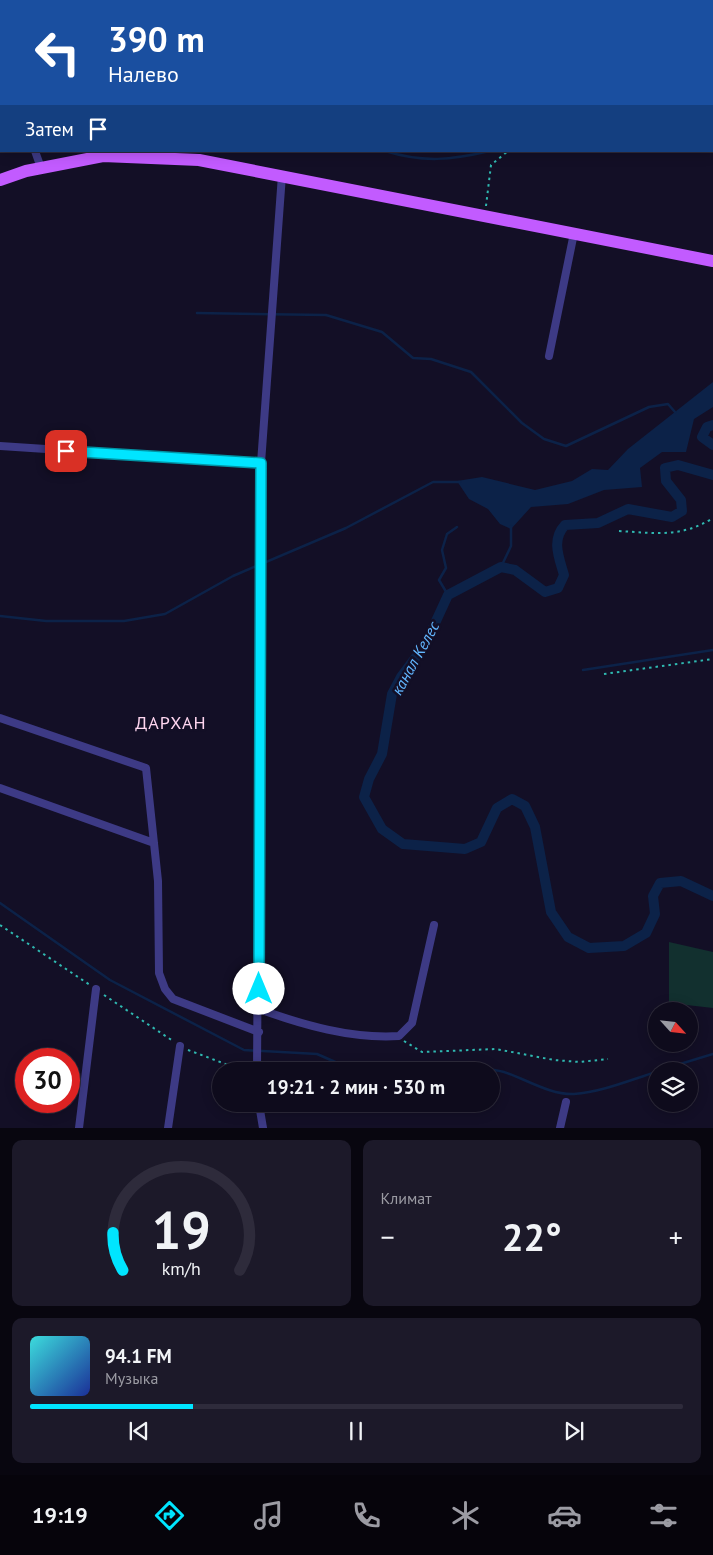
<!DOCTYPE html>
<html lang="ru">
<meta charset="utf-8">
<style>
:root{--surface:#0e0b1c;--page:#1c1929;--text:#f1f3f6;--muted:#9b9ba3;--line:#2e2b3b;--accent:#00e5ff}
body{margin:0;font-family:"PT Sans",sans-serif;background:var(--page);color:var(--text);height:100vh;display:flex;flex-direction:column;font-size:19px;white-space:nowrap}
*{box-sizing:border-box;margin:0}
p{font-size:16px;color:var(--muted)}
.icon{flex:none;width:28px;height:28px;fill:none;stroke:currentColor;stroke-width:2;stroke-linecap:round;stroke-linejoin:round}
.map{position:relative;height:1128px;overflow:hidden}
.side{display:flex;flex-direction:column;gap:12px;padding:12px;background:#08060f;flex:1}
.side>*{flex:none}
.banner{position:absolute;left:0px;top:0px;width:714px;height:152px;box-shadow:0 2px 12px #0003,0 0 0 1px var(--line);background:#1a4fa0;color:#fff;overflow:hidden}
.needle{width:32px;rotate:117deg}
.buttons{position:absolute;left:648px;top:1002px;display:grid;gap:10px}
.buttons a{display:grid;place-items:center;width:50px;height:50px;border-radius:50%;background:var(--surface);box-shadow:0 2px 12px #0003,0 0 0 1px var(--line);font-size:25px}
.speed{position:absolute;left:15px;top:1048px;display:flex;gap:10px;font-size:25px;font-weight:700;text-align:center}
.speed>*{display:grid;place-content:center;width:65px;height:65px;border-radius:50%;background:var(--surface);box-shadow:0 2px 12px #0003,0 0 0 1px var(--line);line-height:1}
.speed .limit{border:8px solid #d22;background:#fff;color:#111}
.pin{position:absolute;display:grid;place-items:center;width:42px;height:42px;color:#fff;margin:-21px;border-radius:10px;box-shadow:0 2px 8px #0006}
.me{position:absolute;width:55px;margin:-28px;rotate:0deg;stroke-linejoin:round;filter:drop-shadow(0 0 4px #0008)}
.turn{display:flex;align-items:center;gap:18px;height:105px;padding:0 25px;font-size:22px}
.turn .icon{width:65px;height:65px;stroke-width:2.5}
.turn b{display:block;font-size:35px;line-height:42px}
.then{display:flex;align-items:center;height:48px;padding:0 25px;background:#0003;gap:10px;font-size:19px}
.big{font-size:38px;font-weight:800;line-height:1.1}
.side .card{flex:1;display:flex;flex-direction:column;justify-content:center;gap:8px;min-width:0;padding:0 18px;border-radius:10px;background:var(--page)}
.side .dial{align-items:center;gap:0}
.dial svg{height:130px;overflow:visible;fill:none;stroke:var(--line);stroke-width:7;stroke-linecap:round;text-anchor:middle}
.dial text{fill:var(--text);stroke:none}
.song{display:flex;align-items:center;gap:15px}
.cover{width:60px;height:60px;border-radius:8px;background:linear-gradient(135deg,hsl(180 70% 55%),hsl(230 70% 35%))}
.played{height:5px;border-radius:2px;background:linear-gradient(90deg,var(--accent) 25%,var(--line) 25%)}
.keys{display:flex;justify-content:space-around;direction:ltr}
.heat{display:flex;justify-content:space-between;align-items:center;font-size:28px;direction:ltr}
.side .tiles{flex:1;display:grid;gap:12px;grid-template-columns:1fr 1fr}
.card:last-child{grid-column:span 2}
.trip{position:absolute;left:212px;top:1062px;width:288px;height:50px;border-radius:25px;background:var(--surface);box-shadow:0 2px 12px #0003,0 0 0 1px var(--line);font-weight:800;line-height:50px;text-align:center}
.tab-bar{display:flex;height:80px;justify-content:space-around;align-items:center;background:#06040b;color:var(--muted)}
.tab-bar .icon{width:35px;height:35px}
.tab-bar .active{color:var(--accent)}
.tab-bar b{font-size:22px;color:var(--text)}
.map>svg:first-child{display:block}
.green{fill:#12302f}
.water{fill:#0c2248}
.lines{fill:none;stroke-linecap:round;stroke-linejoin:round}
.stream{stroke:#0c2248;stroke-width:2.5}
.canal{stroke:#0c2248;stroke-width:10}
.path{stroke:#2fb8b0;stroke-width:2;stroke-dasharray:2.5 4;stroke-linecap:butt}
.minor{stroke:#3d3a85;stroke-width:8}
.primary{stroke:#c25bff;stroke-width:12}
.route-casing{stroke:#0095a6;stroke-width:12}
.route{stroke:#00e5ff;stroke-width:9}
.labels{text-anchor:middle;stroke-width:5;stroke-linejoin:round;paint-order:stroke}
.water-label{font-size:16px;font-style:italic;fill:#62b6ff;stroke:#130f26}
.quarter-label{font-size:18px;letter-spacing:1px;fill:#ffd6f0;stroke:#130f26}
</style>
<div class="map">
<svg width="713" height="1128" viewBox="0 0 713 1128">
<rect width="100%" height="100%" fill="#130f26"/>
<path class="green" d="M669,942L713,952V1008L669,1003Z"/>
<path class="water" d="M713,382V407L694,419L686,452H662L640,468L642,487L604,490L568,504L531,507L511,529L500,524L488,509L469,499L457,481L482,477L535,490L572,481L592,469L608,470L628,449Z"/>
<g class="lines">
<path class="stream" d="M712,35H713
M712,112H713
M385,151C424,163 451,160 490,151
M197,313L326,315L382,332L413,358L431,359L471,372L522,423L544,439L566,446L649,407L668,404L675,412
M501,567L511,546V526
M448,595L439,580L446,568L442,550L447,534L457,527
M0,616L46,621H124L165,614L233,576L346,528L433,482H460
M583,670L713,650
M0,903L110,980L244,1050L317,1054L349,1068L362,1071
M450,1071C467,1070 487,1067 504,1072C526,1079 550,1095 574,1094C602,1092 630,1080 656,1072
M657,1071L713,1054"/>
<path class="canal" d="M713,425L707,427L702,437L713,445
M713,475L678,465L665,468L666,481L681,500L682,511L672,517L628,509L598,523L565,525C551,540 559,557 564,575L558,588L545,592L515,570L501,567L448,595L425,645L401,677L392,694L382,754L369,779L364,797L382,829L403,844L465,849L481,842L497,808L512,799L525,806L535,827L551,912L568,937L589,948L624,946L646,933L655,914L653,896L660,883L681,881L713,896"/>
<path class="path" d="M516,0V1
M712,101H713
M486,206L491,165L508,151
M619,531C655,533 681,538 713,518
M604,674L713,659
M0,925L90,985
M104,995L173,1041
M404,1041L422,1052L496,1049L554,1060L580,1062L608,1059
M188,1050L231,1066L250,1065"/>
<path class="minor" d="M117,0L124,1
M0,35L1,36
M35,151L41,168
M549,356L574,233
M0,446L261,463
M0,718L146,768L158,881L159,973L165,989L173,999L259,1032
M0,788L154,843
M259,1009C303,1025 351,1039 399,1036L412,1023L434,925
M257,1071L261,463L282,175
M259,1104L263,1128
M79,1128L96,989
M168,1128L180,1046
M560,1128L566,1102"/>
<path class="primary" d="M0,180L26,171L103,156L199,160L713,261"/>
</g>
<g class="lines">
<defs>
<path id="route" d="M66,451L261,463L259,989"/>
</defs>
<use href="#route" class="route-casing"/>
<use href="#route" class="route"/>
</g>
<g class="labels">
<g class="water-label">
<text transform="translate(415 658) rotate(-61)" y="6">канал Келес</text>
</g>
<g class="quarter-label">
<text x="171" y="729">ДАРХАН</text>
</g>
</g>
</svg>
<div class="buttons">
<a><svg class="needle" viewBox="-14 -14 28 28"><path d="M0-13l5 13h-10z" fill="#e53935"/><path d="M0 13l5-13h-10z" fill="#9b9ba3"/></svg></a>
<a><svg class="icon" aria-label="layers" viewBox="0 0 24 24"><path d="M12 4l9 5-9 5-9-5zM3 14l9 5 9-5"/></svg></a>
</div>
<div class="speed"><div class="limit">30</div></div>
<div class="pin" style="left:66px;top:451px;background:#d93025"><svg class="icon" aria-label="arrive" viewBox="0 0 24 24"><path d="M6 21V4h12l-3 4 3 4H6"/></svg></div>
<svg class="me" style="left:259px;top:989px" viewBox="-20 -20 40 40"><circle r="19" fill="#fff"/><path d="M0-13L10 11 0 6-10 11z" fill="#00e5ff"/></svg>
<div class="trip">19:21 · 2 мин · 530 m</div>
<div class="banner">
<div class="turn"><svg class="icon" aria-label="left" viewBox="0 0 24 24"><path d="M17 20v-9H6M10 6l-5 5 5 5"/></svg><div><b>390 m</b>Налево</div></div>
<div class="then">Затем<svg class="icon" aria-label="arrive" viewBox="0 0 24 24"><path d="M6 21V4h12l-3 4 3 4H6"/></svg></div>
</div>
</div>
<section class="side">
<div class="tiles">
<div class="card dial"><svg viewBox="0 0 100 80">
<path d="M14 69A42 42 0 1 1 86 69"/>
<path d="M14 69A42 42 0 0 1 8 46" stroke="#00e5ff"/>
<text x="50" y="56" font-size="32" font-weight="700">19</text>
<text x="50" y="72" font-size="11">km/h</text>
</svg></div>
<div class="card"><p>Климат</p>
<div class="heat"><a>−</a><b class="big">22°</b><a>+</a></div>
</div>
<div class="card">
<div class="song"><i class="cover"></i><div><b>94.1 FM</b><p>Музыка</p></div></div>
<div class="played"></div>
<div class="keys"><svg class="icon" aria-label="previous" viewBox="0 0 24 24"><path d="M18 5L8 12l10 7zM5 5v14"/></svg><svg class="icon" aria-label="pause" viewBox="0 0 24 24"><path d="M8 5v14M16 5v14"/></svg><svg class="icon" aria-label="next" viewBox="0 0 24 24"><path d="M6 5l10 7-10 7zM19 5v14"/></svg></div>
</div>
</div>
</section>
<nav class="tab-bar">
<b>19:19</b>
<svg class="icon active" aria-label="directions" viewBox="0 0 24 24"><path d="M12 3l9 9-9 9-9-9zM9 14v-3h6M13 9l2 2-2 2"/></svg>
<svg class="icon" aria-label="music" viewBox="0 0 24 24"><path d="M9 18V5l10-2v13"/><circle cx="6" cy="18" r="3"/><circle cx="16" cy="16" r="3"/></svg>
<svg class="icon" aria-label="phone" viewBox="0 0 24 24"><path d="M5 4h4l2 5-3 2q2 4 5 5l2-3 5 2v4C11 20 4 13 5 4z"/></svg>
<svg class="icon" aria-label="climate" viewBox="0 0 24 24"><path d="M12 3v18M4 7l16 10M4 17L20 7"/></svg>
<svg class="icon" aria-label="car" viewBox="0 0 24 24"><path d="M5 17H2v-5l4-1 3-4h7l3 4 3 1v5h-3M9 17h6M6 11h13"/><circle cx="7" cy="17" r="2"/><circle cx="17" cy="17" r="2"/></svg>
<svg class="icon" aria-label="filters" viewBox="0 0 24 24"><path d="M4 7h16M4 17h16"/><circle cx="9" cy="7" r="2"/><circle cx="15" cy="17" r="2"/></svg>
</nav>
